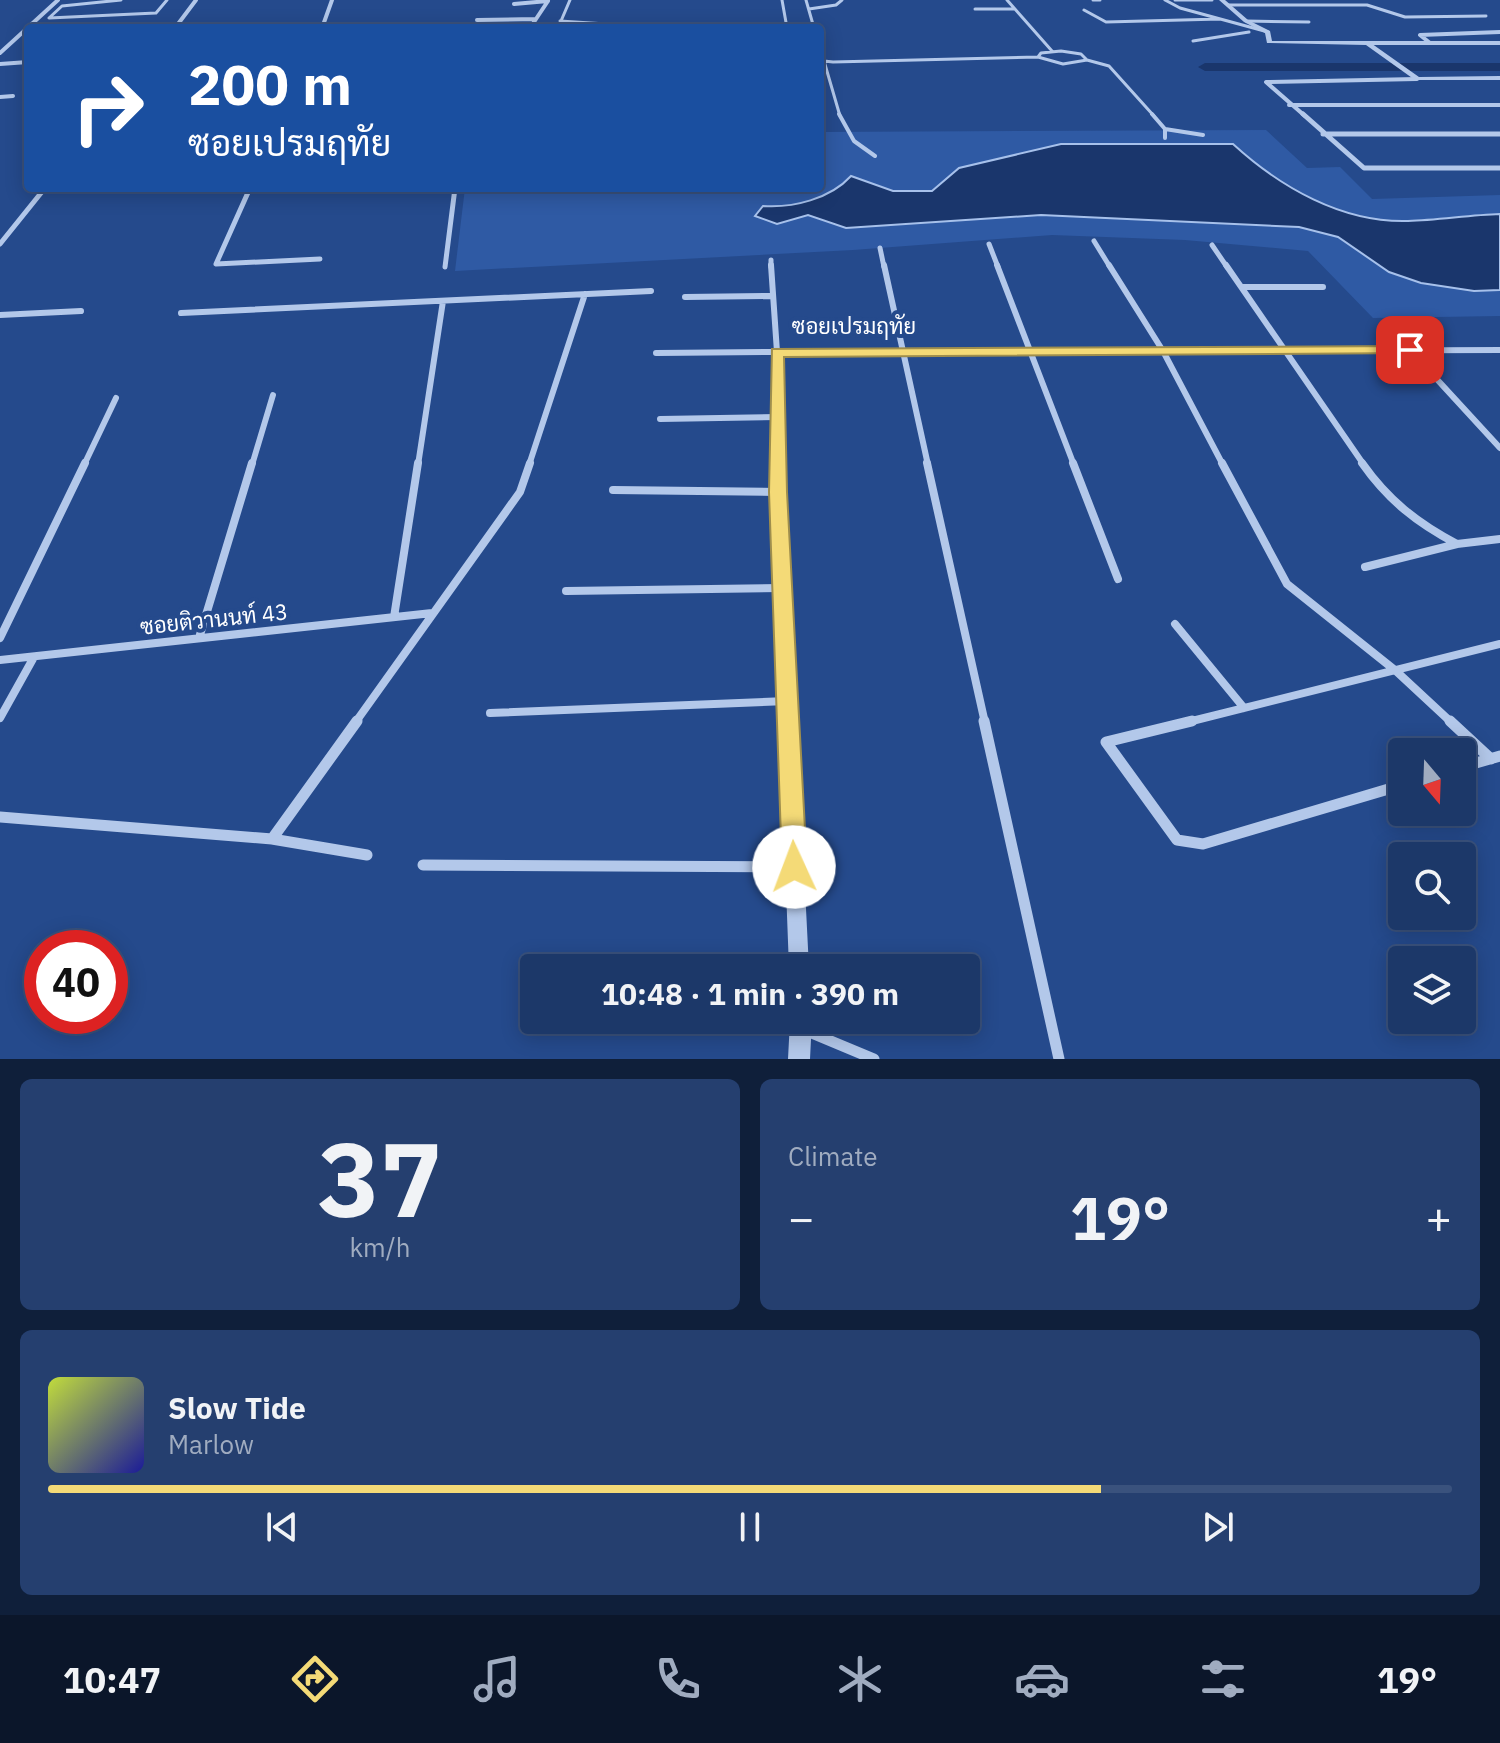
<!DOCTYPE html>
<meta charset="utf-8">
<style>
:root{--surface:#1c3869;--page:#253f6f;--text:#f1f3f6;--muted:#a0acc0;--line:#3a527d;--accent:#f4da77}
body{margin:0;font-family:"IBM Plex Sans",Sarabun,sans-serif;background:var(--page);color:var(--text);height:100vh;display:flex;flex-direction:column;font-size:30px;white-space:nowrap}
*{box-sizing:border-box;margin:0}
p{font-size:26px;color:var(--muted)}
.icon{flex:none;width:44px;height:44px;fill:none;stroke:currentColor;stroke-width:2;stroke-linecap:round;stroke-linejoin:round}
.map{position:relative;height:1059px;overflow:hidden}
.details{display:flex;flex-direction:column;gap:20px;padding:20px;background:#0f1f3a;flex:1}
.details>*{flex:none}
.top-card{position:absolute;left:24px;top:24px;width:800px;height:168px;border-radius:8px;box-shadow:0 4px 20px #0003,0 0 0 2px var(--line);background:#1a4fa0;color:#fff;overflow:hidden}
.needle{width:52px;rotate:161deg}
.controls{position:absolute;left:1388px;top:738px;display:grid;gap:16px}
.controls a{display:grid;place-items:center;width:88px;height:88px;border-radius:8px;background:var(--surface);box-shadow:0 4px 20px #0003,0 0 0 2px var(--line);font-size:40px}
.speed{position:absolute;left:24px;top:930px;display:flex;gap:16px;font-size:40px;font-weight:700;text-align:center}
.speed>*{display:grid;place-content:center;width:104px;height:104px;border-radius:50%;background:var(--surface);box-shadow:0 4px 20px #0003,0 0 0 2px var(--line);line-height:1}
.speed .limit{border:12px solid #d22;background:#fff;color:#111}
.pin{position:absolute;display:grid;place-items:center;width:68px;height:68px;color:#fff;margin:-34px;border-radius:16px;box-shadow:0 4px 12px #0006}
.me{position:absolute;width:88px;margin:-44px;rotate:358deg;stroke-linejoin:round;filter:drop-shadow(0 0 6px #0008)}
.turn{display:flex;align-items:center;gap:28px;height:168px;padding:0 32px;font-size:36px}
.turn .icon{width:104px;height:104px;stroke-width:2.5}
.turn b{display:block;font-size:56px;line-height:68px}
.big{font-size:60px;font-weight:700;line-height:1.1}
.details .widget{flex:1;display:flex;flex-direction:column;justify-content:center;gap:12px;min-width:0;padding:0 28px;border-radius:12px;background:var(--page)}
.details .dial{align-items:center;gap:0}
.dial b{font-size:104px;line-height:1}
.song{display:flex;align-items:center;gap:24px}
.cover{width:96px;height:96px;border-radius:12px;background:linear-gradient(135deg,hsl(70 70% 55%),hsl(240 70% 35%))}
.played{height:8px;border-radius:4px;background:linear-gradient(90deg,var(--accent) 75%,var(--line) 75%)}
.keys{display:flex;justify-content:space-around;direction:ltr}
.heat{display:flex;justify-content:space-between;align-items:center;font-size:44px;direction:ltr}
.details .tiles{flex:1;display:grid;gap:20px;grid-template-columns:1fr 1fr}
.widget:last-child{grid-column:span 2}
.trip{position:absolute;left:520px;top:954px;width:460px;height:80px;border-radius:8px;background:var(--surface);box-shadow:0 4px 20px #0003,0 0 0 2px var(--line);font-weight:700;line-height:80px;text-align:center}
.tab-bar{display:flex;height:128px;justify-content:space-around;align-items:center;background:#0b162a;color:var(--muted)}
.tab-bar .icon{width:56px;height:56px}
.tab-bar .current{color:var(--accent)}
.tab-bar b{font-size:36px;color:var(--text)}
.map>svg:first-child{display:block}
.green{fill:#2f5aa4}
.water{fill:#1a366c;stroke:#a7c1eb;stroke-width:2}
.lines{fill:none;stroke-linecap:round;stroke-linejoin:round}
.canal{fill:#1a366c;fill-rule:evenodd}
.service-far1{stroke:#b3c8ea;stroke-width:3}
.service{stroke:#b3c8ea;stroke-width:4}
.minor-far4{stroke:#b3c8ea;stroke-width:4}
.minor-far3{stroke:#b3c8ea;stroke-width:5}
.minor-far2{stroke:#b3c8ea;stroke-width:6}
.minor-far1{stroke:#b3c8ea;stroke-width:8}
.minor{stroke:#b3c8ea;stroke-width:11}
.tertiary{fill:#b3c8ea;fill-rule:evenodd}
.route{fill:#f4da77;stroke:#9f8e4d;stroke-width:2}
.labels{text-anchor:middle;stroke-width:8;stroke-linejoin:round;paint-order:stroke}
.street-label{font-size:22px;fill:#fff;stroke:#254a8c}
</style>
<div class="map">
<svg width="1500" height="1059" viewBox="0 0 1500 1059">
<rect width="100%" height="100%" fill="#254a8c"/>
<path class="green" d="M1266,130L1307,168L1340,167L1372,199L1500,195V316L1373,318L1308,251L1185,240L1052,235L853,250L455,271L465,188H820V132Z"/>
<path class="water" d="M1061,144H1233C1280,187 1342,223 1408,221C1439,220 1469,215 1500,214V290L1474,291L1421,283L1389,272L1338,237L1299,227L1041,215L846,228L808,215L777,224L755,216L763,206C793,208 830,199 851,176L893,191H932L959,168Z"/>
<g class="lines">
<path class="canal" d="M1500,63V71H1205L1198,67L1205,63Z"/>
<path class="service-far1" d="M121,0L62,6L49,18L156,13L167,0
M782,0L787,28
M806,0L814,28
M1007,0L1052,51
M1093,0H1100
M1165,0L1180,8L1268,32
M1175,0H1212
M1228,5H1367L1405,17L1486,16
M809,9L836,5L842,0
M975,9H1015
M1084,10L1106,22L1220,19
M560,21L606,24
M1246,21L1309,22
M558,28L570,0
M1193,41L1249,32
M820,49L824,61L833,62L1038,57
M1061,51L1081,54L1087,60L1063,64L1038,57L1041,53Z
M1087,60L1109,66L1154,116
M824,61L840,116"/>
<path class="service" d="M839,114L854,141L875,156
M1152,114L1165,129V138
M1165,129L1203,135"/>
<path class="minor-far4" d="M514,4L548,1
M477,20L536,19
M175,28L196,0
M322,28L332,0
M530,28L548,1
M1368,43H1500
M1430,43L1420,35L1500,32
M0,53L58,0
M0,64L28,62
M0,97L13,96
M1289,105H1500
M1305,116L1266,82L1417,79"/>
<path class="minor-far3" d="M1303,114L1364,168H1500
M1323,134H1500
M250,188L216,264L320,259
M1094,241L1110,267
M0,244L45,188
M989,244L998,267
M1212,245L1227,267
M880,248L884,267
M771,260V267
M445,267L455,188"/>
<path class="minor-far2" d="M884,265L928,465
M997,265L1074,465
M1109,265L1163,351L1223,465
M1226,265L1364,465
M1242,287H1323
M685,297L773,296
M181,313L651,291
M0,315L81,311
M1410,350L1500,448
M656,353L777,352L771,265
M660,419L777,417
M84,465L116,398
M252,465L273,395
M418,465L443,301
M529,465L585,294"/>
<path class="minor-far1" d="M927,463L985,723
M1073,463L1118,579
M1222,463L1287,584L1396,671L1452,723
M1362,463C1388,500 1417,523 1457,544
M613,490L778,492
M1365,567L1457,544L1500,539
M566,591L782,588
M394,617L418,463
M1175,624L1244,708
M0,638L85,463
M199,638L252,463
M0,660L432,613
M490,713L787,701
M0,718L34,657
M355,723L520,492L530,463
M1184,723L1500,644"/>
<path class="minor" d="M984,721L1059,1059
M1192,721L1106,742L1177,840L1203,844L1402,785
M1450,721L1491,759
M1462,767L1500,756
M0,817L272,839L367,855
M272,839L357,721
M423,865L794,867
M802,1029L874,1059"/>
<path class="tertiary" d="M1219,0H1225L1248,20L1270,31L1272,41H1368L1419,77L1500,76V80H1415L1366,45L1267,43L1265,33L1244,22Z
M1500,347V353L783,355L785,492L809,968H789L771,492L773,350Z
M790,1020H812L810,1059H788Z"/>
</g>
<path class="route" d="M1410,346L1415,347V353L784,357L787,492L807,867L803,874L794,877L785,874L782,867L769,492L772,349Z"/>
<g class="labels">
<g class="street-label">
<text x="854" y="334">ซอยเปรมฤทัย</text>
<text transform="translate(214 619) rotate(-6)" y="8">ซอยติวานนท์ 43</text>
</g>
</g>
</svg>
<div class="controls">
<a><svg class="needle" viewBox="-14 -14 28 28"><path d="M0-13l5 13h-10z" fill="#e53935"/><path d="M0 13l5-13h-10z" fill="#a0acc0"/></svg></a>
<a><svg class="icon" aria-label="search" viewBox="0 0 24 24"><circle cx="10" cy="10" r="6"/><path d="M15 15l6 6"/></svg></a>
<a><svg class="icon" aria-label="layers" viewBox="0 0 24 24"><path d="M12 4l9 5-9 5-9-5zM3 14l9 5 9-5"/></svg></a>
</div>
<div class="speed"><div class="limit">40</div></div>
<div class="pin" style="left:1410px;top:350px;background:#d93025"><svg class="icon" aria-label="arrive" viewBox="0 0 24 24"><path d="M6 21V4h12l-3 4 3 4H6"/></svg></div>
<svg class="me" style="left:794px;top:867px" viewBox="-20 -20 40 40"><circle r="19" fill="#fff"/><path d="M0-13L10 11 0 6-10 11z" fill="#f4da77"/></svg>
<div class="trip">10:48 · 1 min · 390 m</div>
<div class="top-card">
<div class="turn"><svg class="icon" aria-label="right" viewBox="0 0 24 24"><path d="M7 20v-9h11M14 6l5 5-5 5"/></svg><div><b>200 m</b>ซอยเปรมฤทัย</div></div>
</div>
</div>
<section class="details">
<div class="tiles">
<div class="widget dial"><b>37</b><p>km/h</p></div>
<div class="widget"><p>Climate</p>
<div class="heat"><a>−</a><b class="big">19°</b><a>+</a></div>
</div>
<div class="widget">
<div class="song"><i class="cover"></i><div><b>Slow Tide</b><p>Marlow</p></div></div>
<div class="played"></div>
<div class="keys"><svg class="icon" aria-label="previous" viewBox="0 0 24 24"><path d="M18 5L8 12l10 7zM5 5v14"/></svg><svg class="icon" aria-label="pause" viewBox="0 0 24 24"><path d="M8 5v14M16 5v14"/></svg><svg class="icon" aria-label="next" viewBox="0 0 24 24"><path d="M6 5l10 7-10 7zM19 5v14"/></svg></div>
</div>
</div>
</section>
<nav class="tab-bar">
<b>10:47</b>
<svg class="icon current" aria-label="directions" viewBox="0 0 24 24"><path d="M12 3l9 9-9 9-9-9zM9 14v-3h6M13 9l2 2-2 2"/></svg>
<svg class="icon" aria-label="music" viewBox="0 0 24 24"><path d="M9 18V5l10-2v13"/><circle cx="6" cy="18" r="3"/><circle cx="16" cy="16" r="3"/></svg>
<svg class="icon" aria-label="phone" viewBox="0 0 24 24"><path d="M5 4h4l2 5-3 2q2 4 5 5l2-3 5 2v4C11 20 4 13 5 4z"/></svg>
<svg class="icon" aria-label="climate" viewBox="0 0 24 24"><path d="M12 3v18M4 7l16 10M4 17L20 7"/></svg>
<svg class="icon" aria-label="car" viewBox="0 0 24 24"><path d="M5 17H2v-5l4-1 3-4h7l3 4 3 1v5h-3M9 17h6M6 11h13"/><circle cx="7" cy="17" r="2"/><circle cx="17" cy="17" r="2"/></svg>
<svg class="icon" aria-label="filters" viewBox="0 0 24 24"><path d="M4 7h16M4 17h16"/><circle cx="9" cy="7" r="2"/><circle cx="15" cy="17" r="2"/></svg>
<b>19°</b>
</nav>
